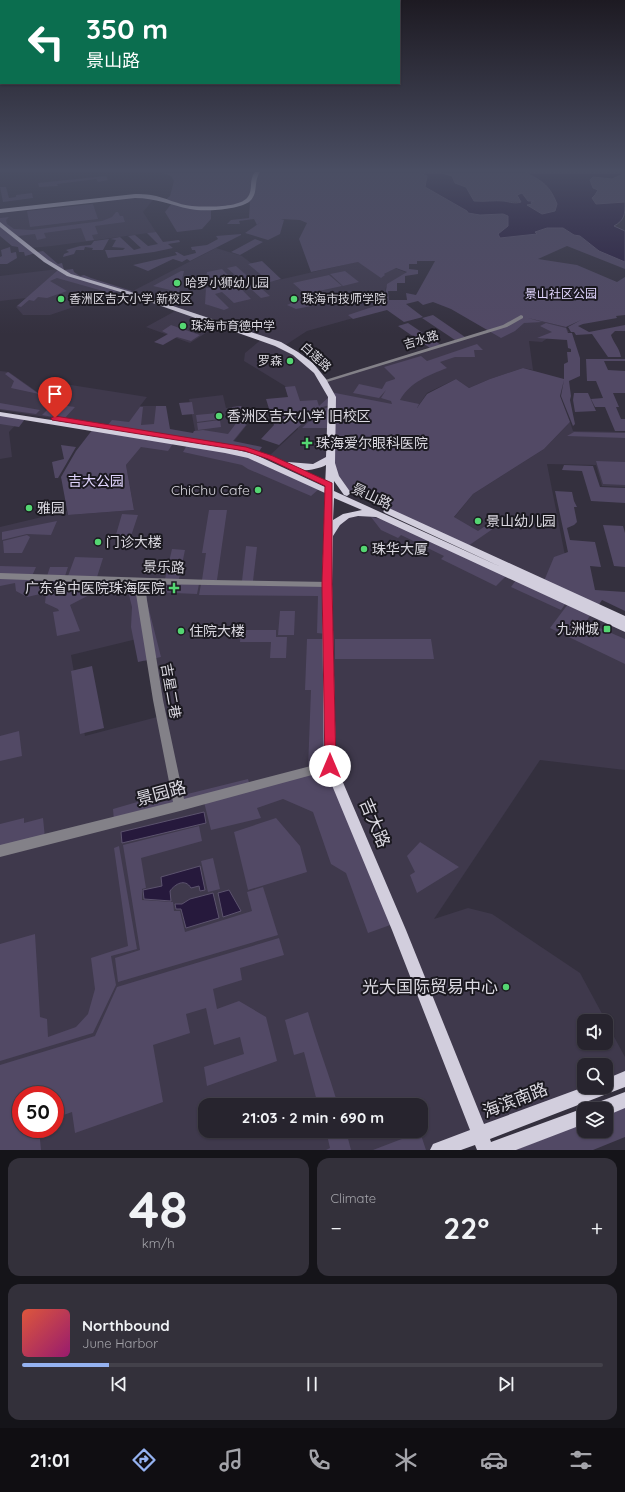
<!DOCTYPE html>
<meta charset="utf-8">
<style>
:root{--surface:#27242e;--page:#33303a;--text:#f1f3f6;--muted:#a4a4aa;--line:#43414a;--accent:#95b2f1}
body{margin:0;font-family:Quicksand,"Noto Sans SC",sans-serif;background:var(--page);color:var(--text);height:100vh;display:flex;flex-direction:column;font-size:15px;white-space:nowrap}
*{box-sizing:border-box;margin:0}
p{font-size:13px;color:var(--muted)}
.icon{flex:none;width:22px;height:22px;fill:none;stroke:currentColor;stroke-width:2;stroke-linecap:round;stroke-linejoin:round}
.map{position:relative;height:1150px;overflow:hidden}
.side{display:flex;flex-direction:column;gap:8px;padding:8px;background:#151419;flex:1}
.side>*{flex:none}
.top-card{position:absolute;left:0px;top:0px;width:400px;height:84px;box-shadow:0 1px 3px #0004,0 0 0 1px var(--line);background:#0b6e4f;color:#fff;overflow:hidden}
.fabs{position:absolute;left:577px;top:1014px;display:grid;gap:8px}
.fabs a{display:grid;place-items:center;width:36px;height:36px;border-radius:8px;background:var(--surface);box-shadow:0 1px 3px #0004,0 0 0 1px var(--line);font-size:20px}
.speed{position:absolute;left:12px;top:1086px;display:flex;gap:8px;font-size:20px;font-weight:700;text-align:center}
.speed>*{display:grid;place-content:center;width:52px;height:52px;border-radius:50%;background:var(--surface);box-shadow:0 1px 3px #0004,0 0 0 1px var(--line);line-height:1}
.speed .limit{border:6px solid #d22;background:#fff;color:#111}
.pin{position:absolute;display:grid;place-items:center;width:34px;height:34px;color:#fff;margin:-41px -17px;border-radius:50% 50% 50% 0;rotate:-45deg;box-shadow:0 0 4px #0007}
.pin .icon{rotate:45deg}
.me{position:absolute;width:44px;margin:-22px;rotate:0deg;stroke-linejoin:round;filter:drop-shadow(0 0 3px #0008)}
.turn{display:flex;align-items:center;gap:14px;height:84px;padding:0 20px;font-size:18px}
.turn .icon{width:52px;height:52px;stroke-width:2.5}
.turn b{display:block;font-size:28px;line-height:34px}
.big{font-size:30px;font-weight:700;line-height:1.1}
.side .widget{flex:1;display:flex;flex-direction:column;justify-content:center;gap:6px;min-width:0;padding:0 14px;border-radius:12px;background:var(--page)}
.side .dial{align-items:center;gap:0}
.dial b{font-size:52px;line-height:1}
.song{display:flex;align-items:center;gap:12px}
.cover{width:48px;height:48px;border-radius:6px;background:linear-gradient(135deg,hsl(10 70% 55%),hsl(320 70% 35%))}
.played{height:4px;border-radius:2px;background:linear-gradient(90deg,var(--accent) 15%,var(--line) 15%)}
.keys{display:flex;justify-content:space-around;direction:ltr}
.heat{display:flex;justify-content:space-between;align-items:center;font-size:22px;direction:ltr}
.side .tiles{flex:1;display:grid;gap:8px;grid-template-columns:1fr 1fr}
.widget:last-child{grid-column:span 2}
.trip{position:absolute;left:198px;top:1098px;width:230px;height:40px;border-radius:12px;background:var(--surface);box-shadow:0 1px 3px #0004,0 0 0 1px var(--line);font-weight:700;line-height:40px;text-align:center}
.tabs{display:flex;height:64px;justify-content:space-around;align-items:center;background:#100e12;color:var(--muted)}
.tabs .icon{width:28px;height:28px}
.tabs .on{color:var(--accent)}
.tabs b{font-size:18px;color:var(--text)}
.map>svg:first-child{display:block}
.built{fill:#3f394c;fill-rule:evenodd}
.green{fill:#524965;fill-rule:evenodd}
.water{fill:#26193c;stroke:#5c536e}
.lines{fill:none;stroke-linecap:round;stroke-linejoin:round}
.minor{fill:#838188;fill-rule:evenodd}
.major{fill:#d2cedd;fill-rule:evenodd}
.route{fill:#e11d48;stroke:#92132f}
.poi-dot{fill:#54d672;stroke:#1b1920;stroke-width:1.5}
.labels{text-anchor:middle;stroke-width:4;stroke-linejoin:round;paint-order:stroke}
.far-poi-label{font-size:12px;fill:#dbd9e1;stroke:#1b1920;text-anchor:start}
.far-park-label{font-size:12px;fill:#e1d5fe;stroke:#1b1920}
.far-street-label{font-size:12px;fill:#dbd9e1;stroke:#1b1920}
.poi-label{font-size:14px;fill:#dbd9e1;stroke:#1b1920;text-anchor:start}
.park-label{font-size:14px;fill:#e1d5fe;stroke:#1b1920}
.street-label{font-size:14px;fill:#dbd9e1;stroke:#1b1920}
.near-street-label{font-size:17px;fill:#dbd9e1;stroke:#1b1920}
.near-poi-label{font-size:17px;fill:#dbd9e1;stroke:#1b1920;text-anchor:end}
</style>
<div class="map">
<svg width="625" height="1150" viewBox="0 0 625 1150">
<rect width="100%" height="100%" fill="#34303e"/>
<path class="built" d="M135,196L154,199L143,212L156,232L52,246L30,248L0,224V211Z
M216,248L242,256L274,281L365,260L384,274L395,268L407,273L386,287L382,310L307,331L284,346L325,381L489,331L513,314L566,327L569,332H556L542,342L529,341L533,370L523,368L490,379L469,388L456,379L427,393L417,408L330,458L322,464L288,465L268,457L298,429L285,386L244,361L245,353L262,339L220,324L190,343L146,327L177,310L129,293Z
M58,269L121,291L50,315H23L16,307L26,298L0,301V276Z
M0,371L9,372L50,401L63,388L71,385L147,397L140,406H162L164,435L0,410Z
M223,395L226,408L242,406L247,425L230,446L189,439L195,431L189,399Z
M0,414L22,418L9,432L12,457L0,459Z
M570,422L573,431L625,432V487L602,486L596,465L547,464L573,596L440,535L473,494L544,449Z
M148,438L225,450L329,491L328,536L350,515L375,516L625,628V770L540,760L434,919L468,908L492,914L580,973L606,1021H584V1043H606V1022L625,1057V1079L606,1087V1065H584V1087L439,1150H0V527L67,511L68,515L134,510L126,465ZM141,638L144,661L151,660L161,716L85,736L71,655ZM21,1095H55V1129H21ZM205,1105H421V1131H205Z"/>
<path class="green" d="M163,173H420L427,175L425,187L467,211L468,213L480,215L503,214L508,216V226L500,238L536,234L535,232L547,228H563L574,235L580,236L599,251L625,262V269L567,246L538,259L577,265L617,282L625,277V315L616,316L617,318L583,324L578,326L589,332L625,325V331H615L611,335C613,342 619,347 621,357H608L592,334L576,335L574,332H571L568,327L581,320L566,327L528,318L542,322L524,323L515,331L501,338L451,309L433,302L423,305L418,301L406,304L423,317L404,322L387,310L353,319L348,315L384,303L387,284L407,272L396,268L384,274L385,275L381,278L358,262L311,272L299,239L307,223L300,220L281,219L284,220L280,234L268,240L245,233L261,222L257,225L254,219L239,221L240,224H227L231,220L249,218L250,202L231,208L211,210V219L202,229L177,232L165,212L172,203L164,201L170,196L174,181L171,176ZM410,261H435L416,295L406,293L407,300H389L388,291H397V283H405V276L418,274V270L409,269V264H417V261Z
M442,173H526L540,179L551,190L557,204L555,211L542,214L521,202L474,201L466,187L455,183L452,176Z
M625,173V202L596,204L591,198L593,188L590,180L593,177L612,179Z
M106,176L108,180L98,182L96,179L57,184L58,186L39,187L38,183Z
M0,187H6L9,198L16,197V195L32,193L33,198L3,202Z
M93,204L98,219L30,227L27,211Z
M116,212H118L120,216H123L125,222L95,226L98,234L92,235L94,240L86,241L81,228L44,233L46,238L37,240L35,234L18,236L0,223V218L9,217L6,220L7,224L14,229L32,230L102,221L112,217Z
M0,225L36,253L25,256L24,252H19L18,247L12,246L0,236Z
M156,232L163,242L179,240L180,242L168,244L173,248L154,252L108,258L105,250H123L125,248L112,247L116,240L110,239L120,237L134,250L141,248L128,236L135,235L148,246L158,244L147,233Z
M241,234V235L190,261L187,259L182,262L173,259L148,271L133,265L177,255L175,252H177L184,256L196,253L195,250H192L191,247L207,245L218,239L216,236Z
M109,239L103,250H92L93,248L85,247L84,250H76L74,254L63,257L64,254L69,252L66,250L80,246L91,245L94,241Z
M255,239L263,242L240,255L231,252Z
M10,247L11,253L16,252L17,258L7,264H0V257L2,256L1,250Z
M43,251L58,264L62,263L64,270L73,269L74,272L80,276L84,275L91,278L132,291L129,293L70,275L58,269L37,252Z
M262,261L281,279L270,282L248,264Z
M236,266L270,296L261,298L227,268Z
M222,269L251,299L234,303L222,292L215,294L229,308L224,310L205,304L206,288H215V283L219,278H206L207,272Z
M58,270L118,291L110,293L57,278L50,281L67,291L47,298L38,297L34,301L29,300L21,307L17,306Z
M181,271H184L179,292L153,286Z
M345,271L359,282L343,286L330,274Z
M329,275L342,286L305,294L293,283Z
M347,294V298L342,300L296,309L287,305L296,301Z
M433,315L465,337L455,340L422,318Z
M408,323L441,345L430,348L398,326Z
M546,323L566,328L568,333H572L580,358V376L569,381L571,396L570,400L575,424L573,426L561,396L564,380L560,396L570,422L544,449L473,494L454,517L478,531L491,522L497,526L468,546L350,493L335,476L330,392L392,404L391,401L381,398L386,390L379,398L353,393L359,384L382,389L386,382L395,379V378L384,367L421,356L427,361L477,344L483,350H474L475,357H455L440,362L447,368C429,375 410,382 400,400L419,404L417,408L427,394L456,379L469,388L490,379L523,368L564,379V364L568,362L567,352H571V349L568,348L567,340L537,338L552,332L540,326Z
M171,325L200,335L191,341L177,337L163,345L154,342L168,334L162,331Z
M586,359H625V361H604L608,370L625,371V393H613L619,407H616L621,419H625V431H615L605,407H595L591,399L603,398L596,381H587Z
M8,372L39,394L11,388L14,381L5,374Z
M295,386L300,401L317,400L319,406L330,396V405L319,408L279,445L261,439L274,425L266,399L288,397L285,387Z
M574,393H588L596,411L575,412L573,400Z
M192,402L194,414L182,415L179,403Z
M0,403L40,410L36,414L0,409Z
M53,404L75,407L64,419L42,415Z
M156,406H166L170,429L193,433L194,431L203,430L228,434L237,422L232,407L241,406L246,425L233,441L262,447L258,453L246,448L223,444L107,426L112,420L129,422L140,407H143L141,425L154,424Z
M330,407L329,428H302L322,409Z
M218,413L220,419L197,422L196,415Z
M0,415L25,419L19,427L0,424Z
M220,420L221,427L198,430L197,423Z
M93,429L174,442L168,451L141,447L126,465L134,510L68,515L61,477L76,451Z
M574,432L625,433V438L567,436Z
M61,445L76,447L58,478H55L52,462L64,459Z
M187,445L251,457L320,488L311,496L248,469L242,465L183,452Z
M596,461L625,462V485L603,484Z
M564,465L593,466L600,487L625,488V503L591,501L582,471L562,470Z
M555,491L572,492L574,501L577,507H574L577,522L574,525L567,528L570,540L595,542L601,567L590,566L595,590L625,592V611L602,600L598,606L544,581L554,557L568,552Z
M209,510H227L217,580H202L206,553H202Z
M122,514L138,515L130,539L115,538Z
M371,517L389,521L507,575L496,586L441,559L444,556L401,535L398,538L381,530Z
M57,521L51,535L27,534L2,540V532Z
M603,525L623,526L625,533V567L614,566Z
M27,535L30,537L22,553H4L3,541Z
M246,546L257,547L253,581H242Z
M172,549L185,550L179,579H165Z
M75,557L103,558L97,577L68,576Z
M0,566L36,567L32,576L0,574Z
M50,567H68L65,576H47Z
M0,577L56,579L58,590L27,597L16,591L15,583L0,586Z
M81,580L127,581L124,591L77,590Z
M516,580L566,603L561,610L511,587Z
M131,582L199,584L197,594L129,591Z
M201,584L325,586L326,634L317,633L318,596L199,595Z
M63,591L95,592L70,605L80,631L57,636L53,612L59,611L58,609L45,603L46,594Z
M129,595H147V602L161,657L138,662L131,627L132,607Z
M568,604L591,614L586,622L625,639V664L550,628Z
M280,611H295L294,635H278Z
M241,630H276V637H287L286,658H270L271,642H240Z
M307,639H325L327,764L308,769L311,690H305Z
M335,639H431L434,659H335Z
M92,666L104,728L80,734L71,671Z
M19,731L22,756L0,761V736Z
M329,769L393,924L368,933L346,873L331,864L313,812L283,799L257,808L261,818L211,830L204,802Z
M248,779L250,786L114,821L113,809L158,796L159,801Z
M24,818V823L43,818L45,838L0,849V824Z
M276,818L300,846L307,872L248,890L234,832Z
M199,826L202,841L141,858L146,888L142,889V900L173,902L174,911H180L185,932L252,911L247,892L263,887L278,935L118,982L115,958L140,950L123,845Z
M420,842L459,867L417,893L410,875L415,872L407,856Z
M119,846L137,949L111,956L116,985L93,1033L0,1061V944L35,934L40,1017L47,1019L48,1037L76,1027L88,1014L95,989L91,958L128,946L114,848Z
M213,858L220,889L208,892L201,861Z
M279,938L284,955L240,968L242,980L213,989L217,1009L239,1001L266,1017L277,1061L207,1086L204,1067L244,1054L240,1037L214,1045L206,1008L186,1014L190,1033L153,1045L163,1102L75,1133L72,1112L55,1118V1095H21V1129H39L41,1150H0V1065L95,1036L117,987Z
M308,1012C317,1044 329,1074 338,1105H318L304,1052L294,1055L285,1020Z
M625,1106V1137L593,1150H515L584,1123V1131H606V1114Z
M326,1131H346L351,1150H326L330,1148Z
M420,1132L426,1150H373Z"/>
<path class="water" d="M420,173H442L452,176L455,183L466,187L474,201C485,202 494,200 504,201C510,202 515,204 521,202L517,195L522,193L528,201H534L531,202L532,204L527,205L542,214L555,211L557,204C550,186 543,181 526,173H625L612,179L593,177L590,180L593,188L598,190L595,195L592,198L596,204L625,202C625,214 625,220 614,226L625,231V262L599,251L580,236L574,235L563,228H547L535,232L537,234L500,238L498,234L508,226V216L503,214L480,215L468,213L467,211L425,187L427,176Z
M204,812L206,823L122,843L121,832Z
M200,866L205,890L200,891L199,886L191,888C185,878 175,884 170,891L171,901L144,899L143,890L162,886L161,877Z
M229,890L241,911L223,917L218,893Z
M213,893L219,918L186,928L181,909H176L175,904H182L190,899Z"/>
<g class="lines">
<path class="minor" d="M521,315L523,316V318L507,327L327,382L325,383L322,381L503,325Z
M0,573L212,580L330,582L332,584L327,587L146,584V594L163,700L184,799L330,761L334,763L336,766L334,769L180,811L0,857V845L173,802L153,700L136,594L137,584L0,579Z"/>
<path class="major" d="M255,172H260C253,182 259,192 250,201C240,210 203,212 190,209C170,205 156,198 135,198L0,213V209L135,194C140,194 146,194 151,195C165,197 178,205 192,206C205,207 238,208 247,198C254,190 248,181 255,172Z
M0,222L48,260L71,274L131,292L281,342L298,352L313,363L326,379L336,397L335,463L339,476L351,493L347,496L344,495L334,481V491L501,567L385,513L383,511L388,508L391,509L625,616V632L376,517L358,516L349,518L340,525L333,536L332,584L336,766L406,930L484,1124L584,1087H606V1079L625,1071V1087L490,1139L491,1142L584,1108L587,1109H584V1124L516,1150H477L475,1145L461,1150H430L433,1144L470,1130L392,930L324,766L322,584L325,493L248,458L225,453L0,416V412L225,447L254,454L325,487L326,465C315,471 293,473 284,465L288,462L313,464L326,457L328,397L314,373L293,355L275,346L127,294L67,276L44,262L0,227ZM334,498L362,510L343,514L333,520Z
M625,1092V1108L606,1116V1109H594L596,1103Z"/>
</g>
<linearGradient id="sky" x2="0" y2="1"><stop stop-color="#1d1a22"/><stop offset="0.51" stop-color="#4a4e63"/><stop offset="1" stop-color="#4a4e63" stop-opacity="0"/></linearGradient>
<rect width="625" height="334" fill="url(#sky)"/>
<path class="route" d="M55,416L246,447L273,456L332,483V584L336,766L334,770L330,771L326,770L325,766L322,584L325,486L268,459L245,451L52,420L51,418Z"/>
<g class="poi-dot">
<circle cx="177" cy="283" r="4"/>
<circle cx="61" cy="299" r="4"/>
<circle cx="294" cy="299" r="4"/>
<circle cx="183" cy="326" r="4"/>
<circle cx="290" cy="361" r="4"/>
<circle cx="219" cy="416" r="4"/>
<path d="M305 437h4v4h4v4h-4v4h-4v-4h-4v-4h4z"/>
<circle cx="258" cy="490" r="4"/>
<circle cx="29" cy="508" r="4"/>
<circle cx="478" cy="521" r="4"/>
<circle cx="98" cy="542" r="4"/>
<circle cx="364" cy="549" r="4"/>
<path d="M172 582h4v4h4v4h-4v4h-4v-4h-4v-4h4z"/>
<rect x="603" y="625" width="8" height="8" rx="2"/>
<circle cx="181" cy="631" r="4"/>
<circle cx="506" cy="987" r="4"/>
</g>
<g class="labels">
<g class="far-poi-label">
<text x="185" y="287">哈罗小狮幼儿园</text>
<text x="69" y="303">香洲区吉大小学 新校区</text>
<text x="302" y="303">珠海市技师学院</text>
<text x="191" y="330">珠海市育德中学</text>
<text x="282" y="365" text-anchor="end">罗森</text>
</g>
<g class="far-park-label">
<text x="561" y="298">景山社区公园</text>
</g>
<g class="far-street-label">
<text transform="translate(421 340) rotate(-17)" y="4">吉水路</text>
<text transform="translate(316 357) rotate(43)" y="4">白莲路</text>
</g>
<g class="poi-label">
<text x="227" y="421">香洲区吉大小学 旧校区</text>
<text x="316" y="448">珠海爱尔眼科医院</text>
<text x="250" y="495" text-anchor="end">ChiChu Cafe</text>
<text x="37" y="513">雅园</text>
<text x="486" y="526">景山幼儿园</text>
<text x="106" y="547">门诊大楼</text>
<text x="372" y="554">珠华大厦</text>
<text x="165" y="593" text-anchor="end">广东省中医院珠海医院</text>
<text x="599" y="634" text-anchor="end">九洲城</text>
<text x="189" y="636">住院大楼</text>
</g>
<g class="park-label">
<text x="96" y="486">吉大公园</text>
</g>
<g class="street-label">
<text transform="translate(372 496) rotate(25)" y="5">景山路</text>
<text transform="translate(164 567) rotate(2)" y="5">景乐路</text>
<text transform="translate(171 691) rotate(80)" y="5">吉星二巷</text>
</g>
<g class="near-street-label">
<text transform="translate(161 793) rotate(-15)" y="6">景园路</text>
<text transform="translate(375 823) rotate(67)" y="6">吉大路</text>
<text transform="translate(515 1100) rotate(-21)" y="6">海滨南路</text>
</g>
<g class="near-poi-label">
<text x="498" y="993">光大国际贸易中心</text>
</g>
</g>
</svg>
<div class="fabs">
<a><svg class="icon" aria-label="sound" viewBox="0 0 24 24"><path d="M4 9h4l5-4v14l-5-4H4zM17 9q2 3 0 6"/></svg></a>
<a><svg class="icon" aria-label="search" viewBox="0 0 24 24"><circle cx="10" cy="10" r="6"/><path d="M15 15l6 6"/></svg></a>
<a><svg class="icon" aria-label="layers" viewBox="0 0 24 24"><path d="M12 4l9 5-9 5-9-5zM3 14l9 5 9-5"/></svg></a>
</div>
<div class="speed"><div class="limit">50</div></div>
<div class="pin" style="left:55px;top:418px;background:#d93025"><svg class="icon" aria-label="arrive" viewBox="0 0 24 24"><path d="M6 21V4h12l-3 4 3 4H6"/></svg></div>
<svg class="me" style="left:330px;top:766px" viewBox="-20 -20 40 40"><circle r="19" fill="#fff"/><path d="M0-13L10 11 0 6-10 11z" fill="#e11d48"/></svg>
<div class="trip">21:03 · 2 min · 690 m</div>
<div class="top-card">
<div class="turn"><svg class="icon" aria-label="left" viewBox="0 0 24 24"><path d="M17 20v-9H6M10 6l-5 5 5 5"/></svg><div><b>350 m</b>景山路</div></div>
</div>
</div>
<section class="side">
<div class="tiles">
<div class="widget dial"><b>48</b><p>km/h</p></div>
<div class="widget"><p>Climate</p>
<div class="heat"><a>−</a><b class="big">22°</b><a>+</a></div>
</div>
<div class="widget">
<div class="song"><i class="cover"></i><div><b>Northbound</b><p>June Harbor</p></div></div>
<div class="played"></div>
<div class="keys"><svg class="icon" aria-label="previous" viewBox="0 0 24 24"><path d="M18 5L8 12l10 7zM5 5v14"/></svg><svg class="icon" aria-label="pause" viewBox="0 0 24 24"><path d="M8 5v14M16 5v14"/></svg><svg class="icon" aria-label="next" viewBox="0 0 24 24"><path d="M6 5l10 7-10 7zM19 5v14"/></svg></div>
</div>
</div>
</section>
<nav class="tabs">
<b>21:01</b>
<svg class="icon on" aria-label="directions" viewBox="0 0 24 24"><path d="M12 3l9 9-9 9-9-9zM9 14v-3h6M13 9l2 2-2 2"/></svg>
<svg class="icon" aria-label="music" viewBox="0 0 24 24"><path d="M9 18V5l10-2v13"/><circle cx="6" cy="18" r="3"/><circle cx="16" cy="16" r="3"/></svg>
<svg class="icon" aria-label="phone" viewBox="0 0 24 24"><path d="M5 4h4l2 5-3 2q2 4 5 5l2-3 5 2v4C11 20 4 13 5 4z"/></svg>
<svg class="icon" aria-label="climate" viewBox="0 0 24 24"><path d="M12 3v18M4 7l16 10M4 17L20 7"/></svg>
<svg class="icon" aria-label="car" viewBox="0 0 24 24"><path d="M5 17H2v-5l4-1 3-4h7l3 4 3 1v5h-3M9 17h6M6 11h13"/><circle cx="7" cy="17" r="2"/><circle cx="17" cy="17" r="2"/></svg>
<svg class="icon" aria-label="filters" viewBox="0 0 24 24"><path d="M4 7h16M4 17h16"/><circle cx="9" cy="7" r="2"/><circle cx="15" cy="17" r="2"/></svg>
</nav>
